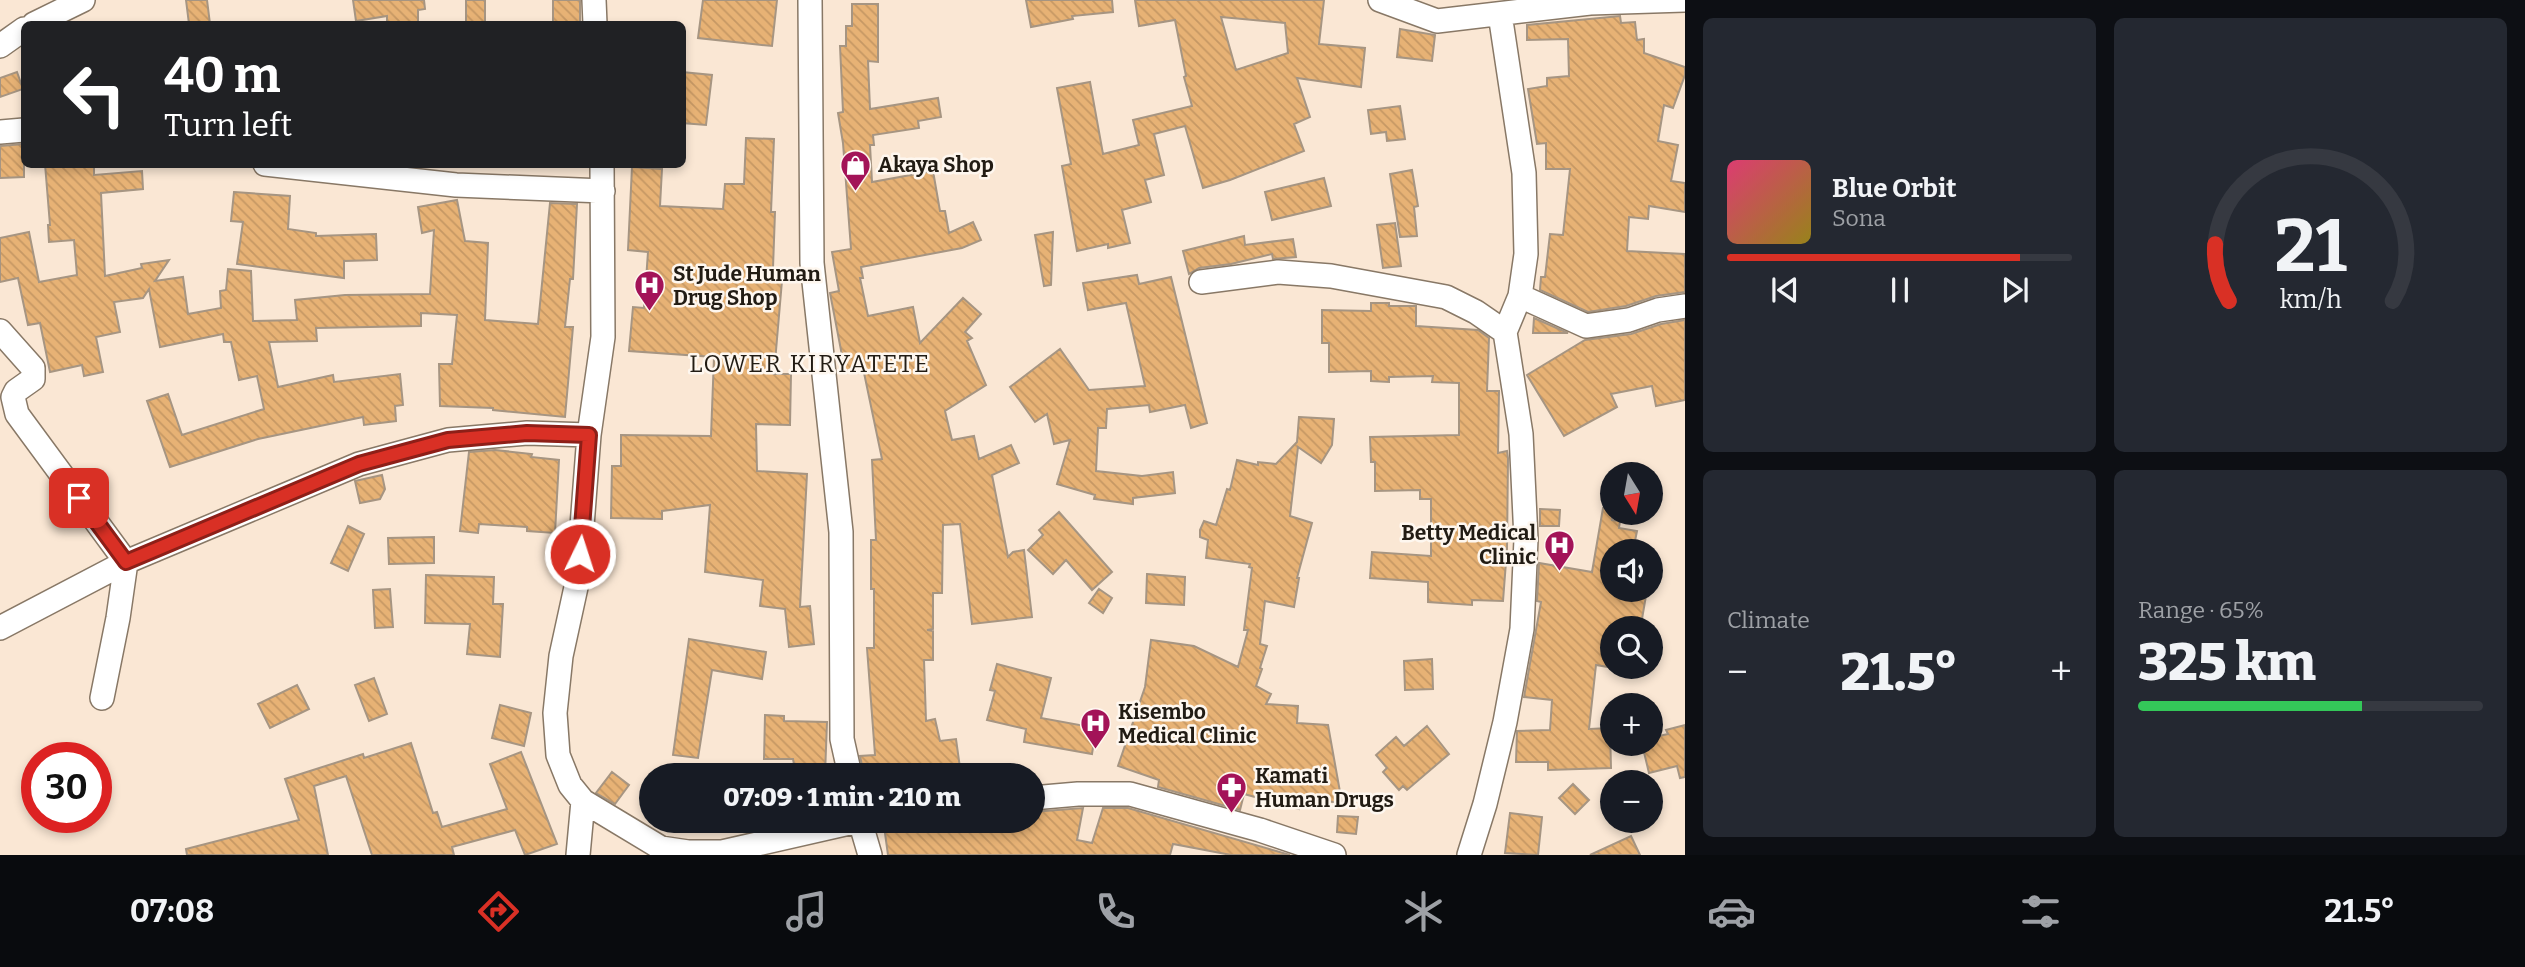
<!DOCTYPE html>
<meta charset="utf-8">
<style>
:root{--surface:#171b24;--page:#242831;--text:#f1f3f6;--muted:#9ea1a6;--line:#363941;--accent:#d93025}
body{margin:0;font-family:Bitter,serif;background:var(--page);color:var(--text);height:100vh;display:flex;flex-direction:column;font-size:26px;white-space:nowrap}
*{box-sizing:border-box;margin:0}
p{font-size:23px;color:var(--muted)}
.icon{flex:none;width:38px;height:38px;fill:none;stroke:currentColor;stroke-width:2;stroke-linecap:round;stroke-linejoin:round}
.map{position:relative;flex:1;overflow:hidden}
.panel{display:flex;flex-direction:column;gap:18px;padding:18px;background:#0d0f14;width:840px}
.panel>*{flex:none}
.guide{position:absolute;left:21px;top:21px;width:665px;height:147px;border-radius:10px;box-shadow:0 4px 10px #0003;background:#202124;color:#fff;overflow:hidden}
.needle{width:46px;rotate:169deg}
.fabs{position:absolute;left:1600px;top:462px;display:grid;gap:14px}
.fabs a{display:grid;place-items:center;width:63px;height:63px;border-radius:50%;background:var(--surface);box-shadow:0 4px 10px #0003;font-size:35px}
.speed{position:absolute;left:21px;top:742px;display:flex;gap:14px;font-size:35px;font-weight:700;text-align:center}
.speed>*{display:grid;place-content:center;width:91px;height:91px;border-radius:50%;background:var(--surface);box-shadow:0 4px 10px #0003;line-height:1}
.speed .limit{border:10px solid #d22;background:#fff;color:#111}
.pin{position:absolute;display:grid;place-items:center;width:60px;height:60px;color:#fff;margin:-30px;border-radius:14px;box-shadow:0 4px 10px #0006}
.me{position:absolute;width:77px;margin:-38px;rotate:4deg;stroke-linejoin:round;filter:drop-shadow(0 0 5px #0008)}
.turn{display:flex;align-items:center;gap:24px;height:147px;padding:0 28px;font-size:32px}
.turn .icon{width:91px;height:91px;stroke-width:2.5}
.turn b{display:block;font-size:49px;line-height:60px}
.big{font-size:52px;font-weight:800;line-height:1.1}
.panel .card{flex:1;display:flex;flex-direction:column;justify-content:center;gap:10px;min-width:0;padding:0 24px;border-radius:10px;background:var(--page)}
.panel .dial{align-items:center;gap:0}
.dial svg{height:182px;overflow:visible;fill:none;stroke:var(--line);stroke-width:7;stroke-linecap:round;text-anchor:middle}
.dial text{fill:var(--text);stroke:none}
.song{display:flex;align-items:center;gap:21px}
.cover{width:84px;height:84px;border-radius:10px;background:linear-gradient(135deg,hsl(340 70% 55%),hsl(50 70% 35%))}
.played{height:7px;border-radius:4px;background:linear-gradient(90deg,var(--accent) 85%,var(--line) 85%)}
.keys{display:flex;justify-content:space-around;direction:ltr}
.heat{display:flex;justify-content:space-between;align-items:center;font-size:38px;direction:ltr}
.charge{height:10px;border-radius:5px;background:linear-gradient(90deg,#34c759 65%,var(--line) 0)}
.panel .tiles{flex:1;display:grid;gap:18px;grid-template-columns:repeat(2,1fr)}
.trip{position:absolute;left:639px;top:763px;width:406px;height:70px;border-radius:35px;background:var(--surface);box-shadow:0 4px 10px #0003;font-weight:800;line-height:70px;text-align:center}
.tabs{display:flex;height:112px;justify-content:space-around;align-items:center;background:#090b0e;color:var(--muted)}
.tabs .icon{width:49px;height:49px}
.tabs .active{color:var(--accent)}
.tabs b{font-size:32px;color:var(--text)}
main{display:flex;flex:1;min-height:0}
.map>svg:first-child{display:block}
.building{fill:url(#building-back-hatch);stroke:#a69582;stroke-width:2;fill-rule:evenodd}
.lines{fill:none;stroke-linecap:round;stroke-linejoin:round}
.minor-casing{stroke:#887866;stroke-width:26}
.minor{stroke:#fff;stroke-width:23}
.route-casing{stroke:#8d1f18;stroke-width:18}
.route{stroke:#d93025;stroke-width:12}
.labels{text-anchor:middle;stroke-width:5;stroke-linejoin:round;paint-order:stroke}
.poi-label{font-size:21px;font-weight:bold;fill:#221c14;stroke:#fef7ef;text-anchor:start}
.quarter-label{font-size:24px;letter-spacing:2px;fill:#221c14;stroke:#fef7ef}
</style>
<main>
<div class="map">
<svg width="1685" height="855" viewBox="0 0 1685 855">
<defs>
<pattern id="building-back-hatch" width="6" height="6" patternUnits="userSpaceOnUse" patternTransform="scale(1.75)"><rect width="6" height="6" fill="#e7b275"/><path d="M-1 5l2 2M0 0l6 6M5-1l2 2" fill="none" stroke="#c69864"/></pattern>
</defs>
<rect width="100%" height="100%" fill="#fae7d4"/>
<path class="building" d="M186,0H207L210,24H189Z
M353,0H424L425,9L418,10V24H387V16L356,21Z
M466,0H485V23L466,22Z
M553,0H580V24H553Z
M703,0H777L772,46L698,38Z
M1026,0H1112L1113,12L1072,16L1073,19L1031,27Z
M1135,0H1324L1319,44L1365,48L1361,87L1297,78L1310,117L1294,124L1304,151L1230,180L1203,188L1185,126L1154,134L1164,175L1145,180L1151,202L1122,210L1130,243L1108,248V244L1077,251L1062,166L1071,164L1057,88L1090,82L1103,154L1139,145L1133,120L1192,106L1184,77L1186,76L1175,20L1139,26ZM1221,17L1285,23L1288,53L1236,70Z
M852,4H878V62L868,61L870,109L938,98L941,117L918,121L919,128L873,135L874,145H870L872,182L933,171L940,211H945L949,233L973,222L981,240L962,248L861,267L863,278H860L868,316L913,307L920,343L963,298L981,314L965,332L972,338L967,341L986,385L945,411L952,440L974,436L979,459L1011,445L1019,463L992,475L1008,557L1013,552L1024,550L1032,617L972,624L960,524L943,525L942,593H933V629L927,630L933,631V660H924L926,721L935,719L940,741L956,739L961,775H864L860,756L875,755L867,648H874V589H871V540H876L872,460L882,459L863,368L845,371L830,293L839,291L832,252L851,249L843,143L838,113L843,112L840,46H846V26H852Z
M1620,16L1621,23L1635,22L1637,40L1644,39V53L1685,67V75L1673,108L1664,105L1658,141L1678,145L1671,181L1685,183V212L1649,206L1648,219L1629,217L1627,251L1685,254V292L1656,296L1626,306L1588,312L1540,290L1541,277H1545L1550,234L1563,235L1570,169H1546V143L1537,144L1528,89L1547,86V78L1569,76L1568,39L1527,40V25Z
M1400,29L1435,35L1432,61L1397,57Z
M17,72L23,89L0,97V78Z
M682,72L712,75L706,125L682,123Z
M1400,106L1405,139L1387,141L1386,132L1371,134L1368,110Z
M746,138L774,139L771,212H775L773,268L783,269L774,374H791L790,425L756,424L757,471L807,474L800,607L810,606L814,644L789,647L785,609L760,606L763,580L705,572L710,505L662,511V519L611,518L612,466H621V435L711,436L714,357L629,351L633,307L644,308L648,252L628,250L632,167L662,169L660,206L723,209L725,184H744Z
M24,144V177L0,178V146Z
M45,164H94V175L142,171L143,189L101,193L105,276L142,268L141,264L169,260L155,281L183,277L188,314L221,308L220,291L226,290L228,269L251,271L253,321L297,320L295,300L345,295L430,294L434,230L422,233L418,207L457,200L465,241L488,243L485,320L538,324L550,203L577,204L573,279H570L565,327H573L565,417L493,410V408L440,406L439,364H452L457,315L421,313V326L316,328L317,341L269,342L278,387L333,375L334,382L400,374L403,405L395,406L396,421L364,425L363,417L258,439L170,467L147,401L168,394L182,435L264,409L257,376L239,380L231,342H224L223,334L160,347L149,289L143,298L114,302L120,332L96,337L103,372L84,376L82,365L50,372L40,323L28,325L18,278L0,282V238L29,232L39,282L77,275L74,240L49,242L48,225H50Z
M1412,170L1418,206L1414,207L1417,236L1400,237L1390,174Z
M1324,178L1331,206L1272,220L1265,192Z
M234,192L290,196L288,229L316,233V236L376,234L377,260L344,261V278L237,264L243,222L231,221Z
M1395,223L1401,266L1383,268L1377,225Z
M1053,232L1051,285L1044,286L1035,235Z
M1244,236L1245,245L1293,239L1296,257L1273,259L1272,254L1231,264L1199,268L1189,274L1183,251Z
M1137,275L1139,284L1171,277L1207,423L1191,428L1185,405L1150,412L1149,405L1107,409L1106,428H1098L1096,471L1142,476L1173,472L1175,493L1133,498V504L1094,499L1095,495L1057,484L1070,440L1054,444L1047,414L1035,422L1010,387L1060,349L1089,390L1145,386L1126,303L1088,310L1083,283Z
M1371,303H1389V306H1416V326L1478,330L1489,338L1487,391H1499L1498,453L1507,451L1508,458L1507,549L1503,601L1472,600V605L1428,602V582L1370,578L1372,552L1431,556V499H1420V490L1375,491V462H1371L1370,437L1459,435V383L1432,382L1433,376L1389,377V382L1371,381V371L1329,372V343H1322V310L1371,311Z
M1534,318L1568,333H1533Z
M1685,320V400L1656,406L1652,386L1611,394L1617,407L1564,436L1527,375L1585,340L1631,334L1661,324Z
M1299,417L1334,419L1332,445L1321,463L1298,447L1290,516L1312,523L1297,578H1299L1294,607L1265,601L1260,644L1267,646L1260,668L1262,669L1256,686L1271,694L1266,704L1298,706L1297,723L1328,725L1342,803L1302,798L1299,809L1244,794L1240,810L1158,787L1159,780L1118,766L1145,687L1151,640L1194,646L1238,667L1248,630H1244L1252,568L1249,567L1250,564L1206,558L1208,540L1200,537V530L1204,521L1216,525L1227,489L1230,490L1237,460L1258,465V462L1276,464L1297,442Z
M495,450L532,454L531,457L559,460L555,533L527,531V527L479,524L478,533L460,531L469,452Z
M382,475L385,489L380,499L360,503L355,481Z
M1603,508L1612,509V520L1620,521L1619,528L1637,531L1633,551H1612V590H1647L1642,619L1638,618L1637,628H1612V635L1607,636L1608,667L1596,665L1589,729L1610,728L1611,768L1548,770V762H1516L1517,731L1550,730L1552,700L1524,697L1541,602L1537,601L1539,563L1592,572Z
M1540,509L1560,510L1559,526H1540Z
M1059,512L1112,572L1092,590L1066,560L1053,574L1028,550L1043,535L1039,530Z
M348,526L364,534L348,571L331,563Z
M434,537V563L389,564L388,538Z
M1147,574L1185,577L1184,605L1146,603Z
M426,575L494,577L493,604H503L500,657L467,654L470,624L425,623Z
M390,589L393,627L375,628L373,590Z
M1099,589L1112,598L1103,613L1089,603Z
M689,639L766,652L762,679L712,670L698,758L673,755Z
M1432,659L1433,689L1405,690L1404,661Z
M997,664L1051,678L1041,718L1096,728L1092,754L1024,742L1026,729L987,720L995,691L990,690Z
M374,678L387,714L369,721L355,685Z
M297,685L309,709L270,728L258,704Z
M500,705L531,713L524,746L492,738Z
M765,715L784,716V721L827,722L825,775H796L793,759H764Z
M1685,725V777L1680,778L1677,766L1649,773L1642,744H1650V738L1668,734L1666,730Z
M1427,726L1449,754L1407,790L1403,786L1399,790L1383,772L1387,768L1376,755L1396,737L1404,746Z
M411,743L433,813L437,812L442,827L507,809L490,764L521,752L557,844L525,855L515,830L452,847L454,855H372L346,776L314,786L328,855H187L186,849L299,820L285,779L363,754L364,758Z
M612,772L629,785L615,804L596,793Z
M1573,784L1589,800L1575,814L1559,798Z
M1083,808L1077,840L1092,843L1103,808H1128L1290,855H1231L1173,844L1170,855H888L884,826L909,823L908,821H1032V812Z
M1510,813L1542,817L1538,855L1505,853Z
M1338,816L1358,817L1356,834L1337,832Z
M1631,836L1640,855H1590Z"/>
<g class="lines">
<defs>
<path id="minor" d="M594,0L595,24
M810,0L812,263L841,532L842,739L850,775
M1380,0L1437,21L1590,3L1685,0
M34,24L83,0
M0,46L24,29
M0,132L24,130
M265,164L456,185L603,191
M602,164L603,337L589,435L578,578L561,656L555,713L558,755L570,785L583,801L661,848L688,852H722L858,821
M1201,282L1278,272L1331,276L1446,297L1476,312L1505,332
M1520,296L1586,326L1629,320L1658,310L1685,306
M0,331L33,368V379L16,391L13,397L17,414L126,562L118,618L102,698
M0,628L126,562L359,464L448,440L527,433L589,435
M1032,798L1078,794H1130L1260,830L1334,855
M860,821L870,855
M578,855L583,801
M1469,855L1485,804L1505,722L1522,629L1526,539L1521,434L1505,332L1520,296L1526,254L1524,173L1500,14"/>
</defs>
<use href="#minor" class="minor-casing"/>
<use href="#minor" class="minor"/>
</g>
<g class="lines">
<defs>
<path id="route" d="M79,498L126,562L359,464L448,440L527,433L589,435L580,554"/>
</defs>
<use href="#route" class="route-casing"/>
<use href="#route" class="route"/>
</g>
<defs>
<symbol id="shop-pin" viewBox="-11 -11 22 30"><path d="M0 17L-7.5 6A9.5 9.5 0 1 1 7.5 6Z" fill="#a31358" stroke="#fef7ef"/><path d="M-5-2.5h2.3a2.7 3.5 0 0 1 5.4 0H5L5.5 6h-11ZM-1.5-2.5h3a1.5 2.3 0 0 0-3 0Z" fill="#fff"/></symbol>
<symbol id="hospital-pin" viewBox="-11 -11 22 30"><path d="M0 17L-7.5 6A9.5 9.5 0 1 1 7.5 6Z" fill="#a31358" stroke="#fef7ef"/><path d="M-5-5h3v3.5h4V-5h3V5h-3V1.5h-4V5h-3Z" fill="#fff"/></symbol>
<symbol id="pharmacy-pin" viewBox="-11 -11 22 30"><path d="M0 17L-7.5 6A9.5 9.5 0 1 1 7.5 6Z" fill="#a31358" stroke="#fef7ef"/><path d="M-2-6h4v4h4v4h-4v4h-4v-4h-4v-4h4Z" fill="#fff"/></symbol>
</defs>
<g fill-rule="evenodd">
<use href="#shop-pin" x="838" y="148" width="35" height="47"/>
<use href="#hospital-pin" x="632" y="268" width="35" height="47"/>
<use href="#hospital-pin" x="1542" y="528" width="35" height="47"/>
<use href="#hospital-pin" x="1078" y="706" width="35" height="47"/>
<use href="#pharmacy-pin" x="1214" y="770" width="35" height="47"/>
</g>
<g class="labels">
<g class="poi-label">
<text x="878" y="172">Akaya Shop</text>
<text x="673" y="281">St Jude Human<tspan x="673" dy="24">Drug Shop</tspan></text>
<text x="1536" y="540" text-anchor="end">Betty Medical<tspan x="1536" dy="24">Clinic</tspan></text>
<text x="1118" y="719">Kisembo<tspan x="1118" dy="24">Medical Clinic</tspan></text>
<text x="1255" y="783">Kamati<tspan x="1255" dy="24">Human Drugs</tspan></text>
</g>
<g class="quarter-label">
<text x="810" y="372">LOWER KIRYATETE</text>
</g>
</g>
</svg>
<div class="fabs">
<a><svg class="needle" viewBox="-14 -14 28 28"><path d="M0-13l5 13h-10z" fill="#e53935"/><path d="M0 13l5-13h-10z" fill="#9ea1a6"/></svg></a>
<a><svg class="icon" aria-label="sound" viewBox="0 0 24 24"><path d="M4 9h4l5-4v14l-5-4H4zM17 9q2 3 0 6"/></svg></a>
<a><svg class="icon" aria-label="search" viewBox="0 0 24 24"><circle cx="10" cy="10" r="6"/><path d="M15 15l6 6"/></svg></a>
<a>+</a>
<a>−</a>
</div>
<div class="speed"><div class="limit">30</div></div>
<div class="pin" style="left:79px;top:498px;background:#d93025"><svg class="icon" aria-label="arrive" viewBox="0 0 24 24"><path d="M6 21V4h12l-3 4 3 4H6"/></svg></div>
<svg class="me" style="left:580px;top:554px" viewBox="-20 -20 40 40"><circle r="17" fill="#d93025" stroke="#fff" stroke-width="3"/><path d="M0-11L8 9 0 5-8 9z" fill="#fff"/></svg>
<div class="trip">07:09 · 1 min · 210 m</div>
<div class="guide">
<div class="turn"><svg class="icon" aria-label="left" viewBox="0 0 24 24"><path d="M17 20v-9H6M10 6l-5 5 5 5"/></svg><div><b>40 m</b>Turn left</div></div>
</div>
</div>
<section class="panel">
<div class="tiles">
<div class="card">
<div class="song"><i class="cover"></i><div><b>Blue Orbit</b><p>Sona</p></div></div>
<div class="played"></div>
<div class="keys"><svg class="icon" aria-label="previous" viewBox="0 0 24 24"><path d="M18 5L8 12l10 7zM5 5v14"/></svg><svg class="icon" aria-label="pause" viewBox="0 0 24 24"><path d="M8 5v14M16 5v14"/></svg><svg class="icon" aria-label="next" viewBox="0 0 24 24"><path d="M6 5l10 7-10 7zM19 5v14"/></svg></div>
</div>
<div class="card dial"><svg viewBox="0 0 100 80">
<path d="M14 69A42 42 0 1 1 86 69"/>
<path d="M14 69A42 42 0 0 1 8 44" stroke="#d93025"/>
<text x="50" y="56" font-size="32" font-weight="700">21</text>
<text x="50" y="72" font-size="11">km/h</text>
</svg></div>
<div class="card"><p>Climate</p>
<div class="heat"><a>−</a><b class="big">21.5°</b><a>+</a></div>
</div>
<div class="card"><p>Range · 65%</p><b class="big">325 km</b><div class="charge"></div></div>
</div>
</section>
</main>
<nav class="tabs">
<b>07:08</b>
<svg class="icon active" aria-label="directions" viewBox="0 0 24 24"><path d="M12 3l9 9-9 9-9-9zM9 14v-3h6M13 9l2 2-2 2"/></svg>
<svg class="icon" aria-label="music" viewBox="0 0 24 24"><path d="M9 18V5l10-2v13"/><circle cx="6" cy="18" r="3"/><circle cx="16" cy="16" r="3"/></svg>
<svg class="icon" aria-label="phone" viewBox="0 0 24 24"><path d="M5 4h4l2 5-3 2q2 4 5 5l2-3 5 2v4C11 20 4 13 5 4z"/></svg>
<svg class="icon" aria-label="climate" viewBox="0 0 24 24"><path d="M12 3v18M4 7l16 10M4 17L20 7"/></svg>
<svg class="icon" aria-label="car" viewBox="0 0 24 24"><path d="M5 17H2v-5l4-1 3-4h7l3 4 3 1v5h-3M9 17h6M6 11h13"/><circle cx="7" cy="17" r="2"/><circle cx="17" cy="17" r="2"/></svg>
<svg class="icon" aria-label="filters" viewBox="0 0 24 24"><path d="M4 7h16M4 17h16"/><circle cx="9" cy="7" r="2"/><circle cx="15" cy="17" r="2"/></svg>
<b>21.5°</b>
</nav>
